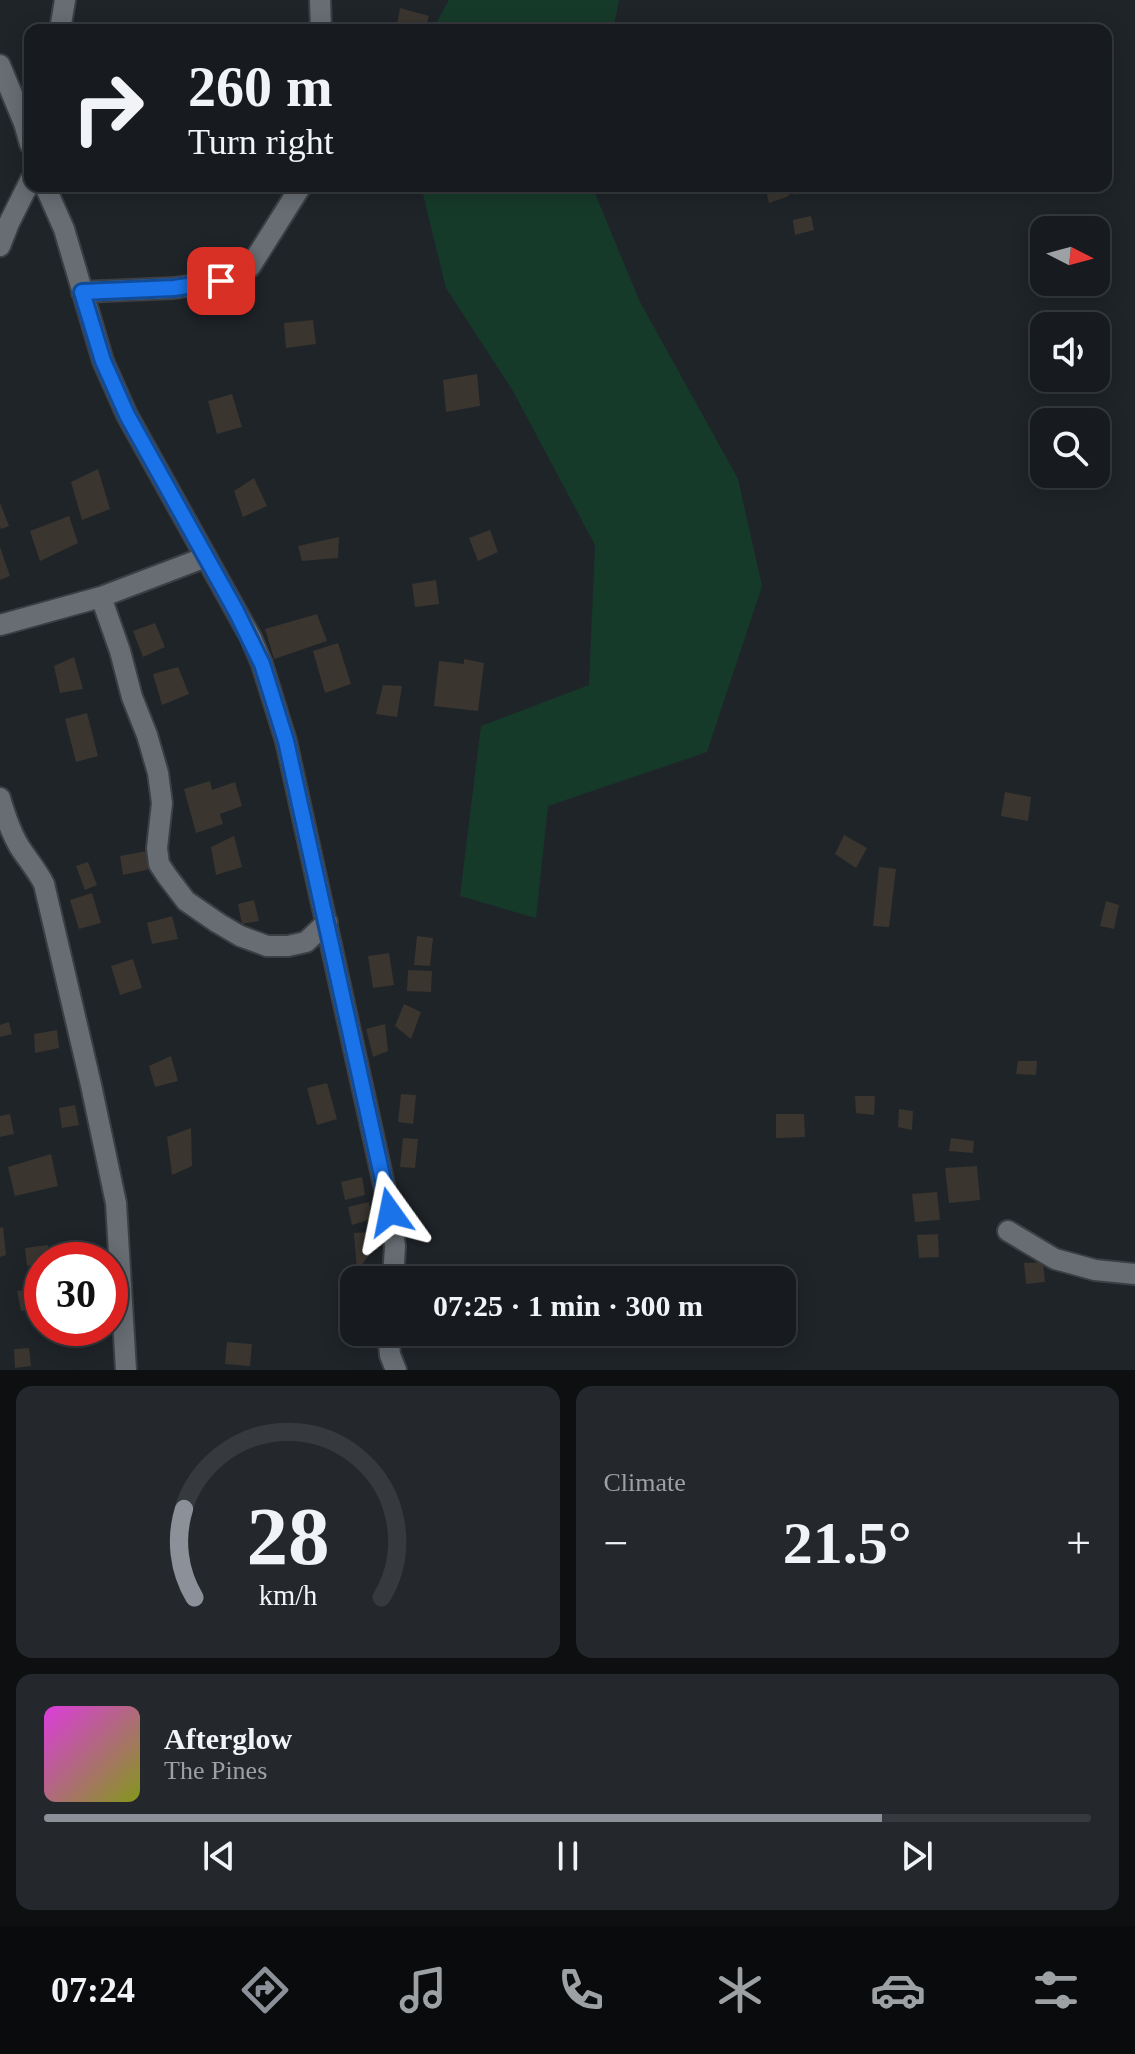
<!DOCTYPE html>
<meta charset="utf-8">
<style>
:root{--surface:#171b1f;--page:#24282c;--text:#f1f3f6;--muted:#9ea1a4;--line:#36393d;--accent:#8c9099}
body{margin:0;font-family:"Times New Roman",serif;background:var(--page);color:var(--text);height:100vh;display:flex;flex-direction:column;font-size:30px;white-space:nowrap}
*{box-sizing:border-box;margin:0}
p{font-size:26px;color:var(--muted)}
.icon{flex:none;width:44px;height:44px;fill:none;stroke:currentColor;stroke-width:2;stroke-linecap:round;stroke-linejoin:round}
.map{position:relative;height:1370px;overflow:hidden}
.panel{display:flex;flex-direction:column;gap:16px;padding:16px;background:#0d0f11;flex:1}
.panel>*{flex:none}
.guide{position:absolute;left:24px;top:24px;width:1088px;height:168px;border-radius:16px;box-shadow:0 4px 20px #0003,0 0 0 2px var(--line);background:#171b1f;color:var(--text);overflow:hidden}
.needle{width:52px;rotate:96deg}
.controls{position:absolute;left:1030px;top:216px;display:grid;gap:16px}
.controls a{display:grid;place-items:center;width:80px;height:80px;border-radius:16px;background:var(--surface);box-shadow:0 4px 20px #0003,0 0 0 2px var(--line);font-size:40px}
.speed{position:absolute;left:24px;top:1242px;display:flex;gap:16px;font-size:40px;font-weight:700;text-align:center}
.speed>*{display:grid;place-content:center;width:104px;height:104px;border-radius:50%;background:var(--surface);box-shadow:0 4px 20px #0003,0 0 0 2px var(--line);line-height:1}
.speed .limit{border:12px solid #d22;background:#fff;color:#111}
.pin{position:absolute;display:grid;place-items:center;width:68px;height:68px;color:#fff;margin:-34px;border-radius:16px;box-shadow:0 4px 12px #0006}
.me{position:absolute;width:88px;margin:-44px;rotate:348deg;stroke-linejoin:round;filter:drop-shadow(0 0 6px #0008)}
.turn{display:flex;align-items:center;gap:28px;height:168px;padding:0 32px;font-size:36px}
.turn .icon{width:104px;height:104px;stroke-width:2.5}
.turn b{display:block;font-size:56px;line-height:68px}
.big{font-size:60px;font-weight:700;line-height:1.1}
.panel .widget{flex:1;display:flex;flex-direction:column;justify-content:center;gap:12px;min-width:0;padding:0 28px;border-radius:16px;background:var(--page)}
.panel .dial{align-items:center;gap:0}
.dial svg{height:208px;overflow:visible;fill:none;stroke:var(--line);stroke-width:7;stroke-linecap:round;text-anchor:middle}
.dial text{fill:var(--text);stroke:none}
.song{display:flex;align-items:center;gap:24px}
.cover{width:96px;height:96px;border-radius:12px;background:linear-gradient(135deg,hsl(300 70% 55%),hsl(70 70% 35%))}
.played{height:8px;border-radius:4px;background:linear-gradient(90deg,var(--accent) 80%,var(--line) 80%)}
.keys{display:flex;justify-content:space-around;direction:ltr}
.heat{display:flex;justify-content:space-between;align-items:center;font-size:44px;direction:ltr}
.panel .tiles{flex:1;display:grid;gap:16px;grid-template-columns:1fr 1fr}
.widget:last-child{grid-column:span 2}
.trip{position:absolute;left:340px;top:1266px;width:456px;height:80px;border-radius:16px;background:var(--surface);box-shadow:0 4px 20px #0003,0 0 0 2px var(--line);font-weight:700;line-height:80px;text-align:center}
.tabs{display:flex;height:128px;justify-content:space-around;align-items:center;background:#090b0c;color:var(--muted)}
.tabs .icon{width:56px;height:56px}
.tabs .current{color:var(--accent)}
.tabs b{font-size:36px;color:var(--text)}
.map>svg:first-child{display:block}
.green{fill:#163a2a}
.building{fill:#3a352f}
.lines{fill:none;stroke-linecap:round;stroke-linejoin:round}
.street-casing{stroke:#3b3f43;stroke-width:24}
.street{stroke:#676d73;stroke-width:20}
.route-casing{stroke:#114b97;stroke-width:20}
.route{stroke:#1a73e8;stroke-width:14}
</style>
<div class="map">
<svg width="1135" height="1370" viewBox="0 0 1135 1370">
<rect width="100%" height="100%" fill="#1f2429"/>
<path class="green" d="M449,0H619L613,30H432Z
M421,186H592L639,300L738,479L762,586L707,752L548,806L536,918L460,896L481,726L589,685L595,545L513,391L446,288Z"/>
<path class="building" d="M400,8L429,16L425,30H396Z
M765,186H787L789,196L769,203Z
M792,186H808L810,191L796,195Z
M811,216L814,230L795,235L793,220Z
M313,320L316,344L286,348L284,323Z
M477,374L480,406L446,412L443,380Z
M232,394L242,427L217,434L208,401Z
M98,469L110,509L82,520L71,482Z
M254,478L267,506L243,517L234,491Z
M0,503L9,526L1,529L0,526Z
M69,516L78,543L40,561L30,531Z
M490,530L498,552L478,561L469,538Z
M339,537L338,558L302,561L298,546Z
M0,547L10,576L0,580Z
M436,580L439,604L415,607L412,584Z
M317,614L327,641L274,659L265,629Z
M155,623L165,647L143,657L133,631Z
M338,643L351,684L325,693L313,651Z
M74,657L83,689L60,693L54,666Z
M464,659L484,663L478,711L434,706L439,661L464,664Z
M178,667L189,694L162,705L153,674Z
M383,685L402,686L397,717L376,714Z
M87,713L98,756L76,762L65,719Z
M210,781L212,790L235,782L242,806L220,814L223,824L196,833L184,789Z
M1005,792L1031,797L1028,821L1001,816Z
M844,835L867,848L856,868L835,854Z
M234,836L242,867L216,875L211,847Z
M147,851L151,869L123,875L120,856Z
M88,862L97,885L85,890L76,866Z
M879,867L896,869L889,927L873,926Z
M92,893L101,923L79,929L70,900Z
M254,900L259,921L242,924L238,904Z
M1106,901L1119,905L1114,929L1100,926Z
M172,916L178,939L152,944L147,923Z
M417,936L433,938L430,966L414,965Z
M389,953L394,985L373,988L368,956Z
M133,959L142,988L120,995L111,966Z
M408,970L432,971L431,992L407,991Z
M404,1004L421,1012L411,1039L395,1026Z
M9,1022L12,1034L0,1037V1025Z
M385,1024L388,1051L373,1057L366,1029Z
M57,1030L59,1048L35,1053L34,1034Z
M171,1056L178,1081L155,1087L149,1066Z
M1018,1061H1037L1036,1075L1016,1074Z
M327,1083L337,1119L317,1125L307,1088Z
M401,1094L416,1095L413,1124L398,1122Z
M855,1096H875L874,1115L856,1113Z
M75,1105L79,1125L62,1128L59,1108Z
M899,1109L913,1111L912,1130L898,1127Z
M10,1114L14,1134L0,1137V1116Z
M776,1114H804L805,1137L776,1138Z
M191,1128L192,1166L172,1175L167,1137Z
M403,1138L418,1139L415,1168L400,1167Z
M951,1138L974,1141L973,1153L949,1151Z
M51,1154L58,1186L15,1196L8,1167Z
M977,1166L980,1200L949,1203L945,1168Z
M362,1177L365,1195L345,1200L341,1182Z
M937,1192L940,1220L915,1222L912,1194Z
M369,1202L372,1219L352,1225L348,1207Z
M3,1227L6,1255L0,1257V1228Z
M386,1231L357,1272L354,1233Z
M938,1234L939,1257L919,1258L917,1235Z
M48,1245L49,1260H42V1263L27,1266L25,1248Z
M1043,1262L1045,1282L1026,1284L1024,1263Z
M34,1288L38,1308L21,1311L17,1291Z
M227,1342L252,1344L250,1366L225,1364Z
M29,1348L31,1366L15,1368L14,1349Z"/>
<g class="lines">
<defs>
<path id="street" d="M320,0L321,30
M60,30L65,0
M0,65L24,123L30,144
M45,186L64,229L103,361L127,415L251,638L262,664L286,741L390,1212L395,1246L393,1280
M0,246L9,223L30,181
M82,292L174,288L221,281L250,267L301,186
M101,597L120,651L132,697L147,735L158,773L162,803L157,848L159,864L167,876L186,901L218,923L240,936L267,946H288L306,942L327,922
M0,625L101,597L206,557
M0,798C5,815 10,831 19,846C27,859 37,870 44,884L91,1085L116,1203L126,1370
M1008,1231L1055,1259L1095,1270L1135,1274
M388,1332L390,1355L396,1370"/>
</defs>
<use href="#street" class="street-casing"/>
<use href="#street" class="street"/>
</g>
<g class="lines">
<defs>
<path id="route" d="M221,281L174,288L82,292L103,361L127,415L236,611L262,664L286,741L390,1212"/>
</defs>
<use href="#route" class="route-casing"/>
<use href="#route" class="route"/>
</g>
</svg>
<div class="controls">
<a><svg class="needle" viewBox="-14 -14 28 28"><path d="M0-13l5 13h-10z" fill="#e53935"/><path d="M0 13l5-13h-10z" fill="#9ea1a4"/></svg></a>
<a><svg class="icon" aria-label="sound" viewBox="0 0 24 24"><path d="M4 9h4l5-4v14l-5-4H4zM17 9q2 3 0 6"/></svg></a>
<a><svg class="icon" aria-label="search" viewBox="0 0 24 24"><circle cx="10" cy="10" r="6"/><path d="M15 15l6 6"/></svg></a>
</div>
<div class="speed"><div class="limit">30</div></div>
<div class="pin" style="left:221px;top:281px;background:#d93025"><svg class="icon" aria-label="arrive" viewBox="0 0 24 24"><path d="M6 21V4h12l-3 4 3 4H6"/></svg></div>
<svg class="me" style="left:390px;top:1212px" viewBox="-20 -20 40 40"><path d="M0-17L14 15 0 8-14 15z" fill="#1a73e8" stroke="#fff" stroke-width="4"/></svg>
<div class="trip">07:25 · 1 min · 300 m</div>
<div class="guide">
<div class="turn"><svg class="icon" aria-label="right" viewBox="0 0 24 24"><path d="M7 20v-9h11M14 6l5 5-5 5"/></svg><div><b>260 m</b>Turn right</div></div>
</div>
</div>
<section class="panel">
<div class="tiles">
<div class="widget dial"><svg viewBox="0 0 100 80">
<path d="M14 69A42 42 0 1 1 86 69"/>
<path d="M14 69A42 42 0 0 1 10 35" stroke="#8c9099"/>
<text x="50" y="56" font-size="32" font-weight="700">28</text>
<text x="50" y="72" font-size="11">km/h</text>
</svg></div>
<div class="widget"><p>Climate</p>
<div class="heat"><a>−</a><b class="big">21.5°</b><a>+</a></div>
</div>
<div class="widget">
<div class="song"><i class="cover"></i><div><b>Afterglow</b><p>The Pines</p></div></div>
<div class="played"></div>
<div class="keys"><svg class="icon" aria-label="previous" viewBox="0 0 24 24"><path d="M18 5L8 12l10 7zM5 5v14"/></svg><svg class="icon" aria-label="pause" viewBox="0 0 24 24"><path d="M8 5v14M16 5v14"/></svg><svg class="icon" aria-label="next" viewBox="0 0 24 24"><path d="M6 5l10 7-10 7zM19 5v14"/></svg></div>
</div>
</div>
</section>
<nav class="tabs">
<b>07:24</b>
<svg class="icon current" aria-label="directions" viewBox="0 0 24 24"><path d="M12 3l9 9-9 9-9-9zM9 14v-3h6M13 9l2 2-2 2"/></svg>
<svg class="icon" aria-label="music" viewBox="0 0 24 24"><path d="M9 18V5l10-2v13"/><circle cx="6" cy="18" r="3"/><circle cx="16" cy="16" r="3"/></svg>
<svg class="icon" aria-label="phone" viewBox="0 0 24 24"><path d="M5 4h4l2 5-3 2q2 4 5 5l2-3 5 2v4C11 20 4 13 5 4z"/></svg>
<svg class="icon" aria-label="climate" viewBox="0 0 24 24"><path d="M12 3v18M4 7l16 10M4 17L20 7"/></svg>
<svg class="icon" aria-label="car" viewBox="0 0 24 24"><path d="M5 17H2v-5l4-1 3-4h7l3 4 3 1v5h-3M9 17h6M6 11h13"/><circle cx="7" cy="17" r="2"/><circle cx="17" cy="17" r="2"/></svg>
<svg class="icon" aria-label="filters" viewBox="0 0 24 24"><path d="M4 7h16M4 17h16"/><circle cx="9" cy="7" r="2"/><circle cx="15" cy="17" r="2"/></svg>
</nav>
